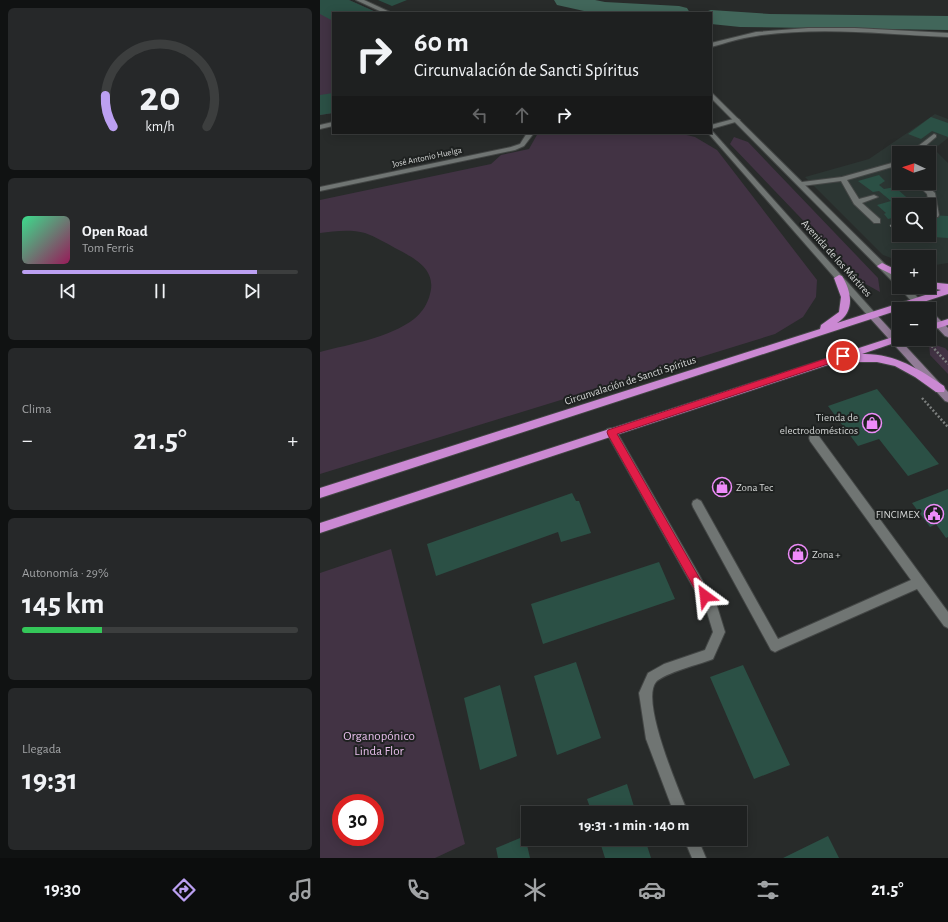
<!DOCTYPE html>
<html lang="es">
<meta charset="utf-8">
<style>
:root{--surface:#1e2020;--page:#262829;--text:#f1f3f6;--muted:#a1a3a5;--line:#3c3e3e;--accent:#bca0f2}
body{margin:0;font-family:"Alegreya Sans",sans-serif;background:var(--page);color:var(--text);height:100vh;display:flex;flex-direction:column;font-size:15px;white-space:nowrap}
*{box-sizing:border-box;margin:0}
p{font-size:13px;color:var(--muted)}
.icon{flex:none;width:22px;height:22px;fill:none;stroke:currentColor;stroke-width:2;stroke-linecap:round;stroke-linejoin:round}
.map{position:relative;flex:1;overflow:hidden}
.side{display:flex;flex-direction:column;gap:8px;padding:8px;background:#101212;width:320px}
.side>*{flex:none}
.top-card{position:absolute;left:12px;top:12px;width:380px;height:122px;border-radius:0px;box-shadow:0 2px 10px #0003,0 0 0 1px var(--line);background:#1e2020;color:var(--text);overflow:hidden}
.needle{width:26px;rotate:274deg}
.controls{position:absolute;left:572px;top:146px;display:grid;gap:8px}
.controls a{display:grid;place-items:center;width:44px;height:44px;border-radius:0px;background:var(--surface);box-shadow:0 2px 10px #0003,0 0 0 1px var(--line);font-size:20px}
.speed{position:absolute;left:12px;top:794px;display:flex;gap:8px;font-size:20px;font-weight:700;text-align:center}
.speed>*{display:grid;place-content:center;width:52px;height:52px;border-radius:50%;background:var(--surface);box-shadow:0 2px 10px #0003,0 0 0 1px var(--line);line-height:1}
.speed .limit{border:6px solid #d22;background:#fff;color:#111}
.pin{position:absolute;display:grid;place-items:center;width:34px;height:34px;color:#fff;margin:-17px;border:2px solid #fff;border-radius:50%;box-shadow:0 1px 4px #0007}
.me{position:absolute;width:44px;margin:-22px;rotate:330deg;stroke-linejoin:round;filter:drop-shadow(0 0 3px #0008)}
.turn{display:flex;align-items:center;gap:14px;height:84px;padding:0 16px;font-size:18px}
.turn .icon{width:52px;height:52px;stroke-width:2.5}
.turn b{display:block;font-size:28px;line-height:34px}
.lanes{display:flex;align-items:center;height:38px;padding:0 16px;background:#0003;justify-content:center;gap:20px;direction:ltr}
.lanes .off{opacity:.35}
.big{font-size:30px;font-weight:600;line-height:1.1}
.side .widget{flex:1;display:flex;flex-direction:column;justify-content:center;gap:6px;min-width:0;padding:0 14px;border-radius:6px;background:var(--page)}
.side .dial{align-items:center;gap:0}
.dial svg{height:104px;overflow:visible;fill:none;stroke:var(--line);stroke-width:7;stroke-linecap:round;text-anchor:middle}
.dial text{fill:var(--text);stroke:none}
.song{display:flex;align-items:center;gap:12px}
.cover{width:48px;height:48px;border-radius:6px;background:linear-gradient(135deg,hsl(150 70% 55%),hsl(330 70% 35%))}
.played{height:4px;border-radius:2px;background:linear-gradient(90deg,var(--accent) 85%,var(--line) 85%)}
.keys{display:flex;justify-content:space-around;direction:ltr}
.heat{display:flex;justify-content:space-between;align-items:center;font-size:22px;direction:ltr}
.charge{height:6px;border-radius:3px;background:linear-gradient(90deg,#34c759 29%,var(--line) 0)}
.trip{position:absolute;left:201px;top:806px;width:226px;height:40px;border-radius:0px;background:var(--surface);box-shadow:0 2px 10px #0003,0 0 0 1px var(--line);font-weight:600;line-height:40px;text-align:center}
.dock{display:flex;height:64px;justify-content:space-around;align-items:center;background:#0c0d0d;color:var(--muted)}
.dock .icon{width:28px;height:28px}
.dock .active{color:var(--accent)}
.dock b{font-size:18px;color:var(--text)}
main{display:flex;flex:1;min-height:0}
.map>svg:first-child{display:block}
.built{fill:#2c3633;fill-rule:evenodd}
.green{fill:#423344;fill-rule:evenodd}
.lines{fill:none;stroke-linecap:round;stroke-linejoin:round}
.river{fill:#41665a;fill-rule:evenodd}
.building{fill:#2b5045}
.service-casing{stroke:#434645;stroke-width:2}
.minor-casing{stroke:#434645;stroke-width:2}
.tertiary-casing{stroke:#434645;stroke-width:2}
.secondary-casing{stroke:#434645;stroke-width:2}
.trunk-casing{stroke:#434645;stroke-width:2}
.path-far1{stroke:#7c7f7e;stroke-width:2;stroke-dasharray:1.5 1.5;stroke-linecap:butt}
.path{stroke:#7c7f7e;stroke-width:2.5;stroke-dasharray:2 2;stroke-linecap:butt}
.service{fill:#707573;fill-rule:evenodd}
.minor{fill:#707573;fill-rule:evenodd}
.tertiary{fill:#707573;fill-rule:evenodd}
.secondary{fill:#927c97;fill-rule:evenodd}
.trunk{fill:#cb89d3;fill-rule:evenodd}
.route{fill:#e11d48;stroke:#92132f}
.labels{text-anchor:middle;stroke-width:4;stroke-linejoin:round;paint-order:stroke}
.far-street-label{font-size:9px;fill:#d3d5d4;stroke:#1e2120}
.street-label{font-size:11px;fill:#d3d5d4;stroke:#1e2120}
.poi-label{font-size:11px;fill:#d3d5d4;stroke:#1e2120;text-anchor:end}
.near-park-label{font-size:13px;fill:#e6bdea;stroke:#1e2120}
</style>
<main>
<section class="side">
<div class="widget dial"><svg viewBox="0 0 100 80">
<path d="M14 69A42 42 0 1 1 86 69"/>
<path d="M14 69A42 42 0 0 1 8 45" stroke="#bca0f2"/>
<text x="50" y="56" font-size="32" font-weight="700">20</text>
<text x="50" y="72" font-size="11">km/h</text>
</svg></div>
<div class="widget">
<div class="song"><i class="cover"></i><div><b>Open Road</b><p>Tom Ferris</p></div></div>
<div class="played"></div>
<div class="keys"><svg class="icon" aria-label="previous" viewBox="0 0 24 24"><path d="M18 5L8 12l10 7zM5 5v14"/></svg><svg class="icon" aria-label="pause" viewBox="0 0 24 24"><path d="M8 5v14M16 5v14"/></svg><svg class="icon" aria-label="next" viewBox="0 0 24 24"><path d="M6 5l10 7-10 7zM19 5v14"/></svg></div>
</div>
<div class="widget"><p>Clima</p>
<div class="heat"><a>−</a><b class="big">21.5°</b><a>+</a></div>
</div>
<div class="widget"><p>Autonomía · 29%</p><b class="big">145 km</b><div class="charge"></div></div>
<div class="widget"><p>Llegada</p><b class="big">19:31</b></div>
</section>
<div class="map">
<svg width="628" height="858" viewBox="0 0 628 858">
<rect width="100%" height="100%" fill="#282b2a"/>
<path class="built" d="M615,114L628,119V138L614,149L628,163V263L609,266V257H579V261L563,255L485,177L549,159ZM579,153H609V183H579ZM579,205H609V235H579Z"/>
<path class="green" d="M0,0H29L58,13H13V113L0,115Z
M218,133H358L375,137L397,150L497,280L496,297L483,317L455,334L0,474V352C30,344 69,338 94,319C102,313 108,303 110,294C117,269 94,258 75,248C66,243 56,237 45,233C31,229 14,231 0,233V200L171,164L181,155L209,149Z
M414,137L428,142L558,278L560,292L542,282L410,144Z
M609,343L625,348L628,351V374L610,355Z
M71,549L145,844L115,858H0V573ZM21,803H55V837H21Z"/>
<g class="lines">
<path class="river" d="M234,0H275L285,2L359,6L367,8L370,13H273L237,5Z
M391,10L450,14L628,16V30L420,27L391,24V13H382Z"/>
</g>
<path class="building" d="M0,0H29L58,13H13V21L0,14Z
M58,0H87L72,6Z
M13,93V113L0,115V95Z
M611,117L628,123V137L612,131L601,139L588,134Z
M559,175L565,181L559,185L564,189L575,187L595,205H579V221H573L572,218L568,219L564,214L566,213L557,205L571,201L559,191L553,192L538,181Z
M609,215L628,216V238L613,237V235H609Z
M575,229H579V235H603L604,237H592L590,243L576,242Z
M557,389L619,464L588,476L559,439L538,446L508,406Z
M628,489V537L626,538L616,524L610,527L592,503Z
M252,493L256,501H259L271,533L241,542L238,532L116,576L107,544Z
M339,562L355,599L223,644L211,604Z
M256,662L281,738L237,755L214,676Z
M423,665L470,765L434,779L390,677Z
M180,685L197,756L160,770L144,698Z
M307,784L316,813H272L267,799Z
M205,836L210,858H178L176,848Z
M508,836L519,858H463Z
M279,839H325L331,858H285Z"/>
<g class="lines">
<defs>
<path id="service" d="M36,0H44L72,13H64Z
M488,28H535L628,33V37C564,34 499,26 436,36C420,38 406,43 391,47V43L436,32Z
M13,122V126L0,129V125Z
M614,134L616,135V137L597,153H589Z
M579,161V165L527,180L539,199L554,195L558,197L542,203L560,219V223H554L534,204L521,181L482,186L478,184L482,182L522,177Z
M596,183H604L615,193L619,215L618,217H615L611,215L607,194Z
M494,434L498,435L628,612V628L624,626L597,589L459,650L455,652L451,650L373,507L372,504L373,501L377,499L381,501L458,639L591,580L490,441L489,438L490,435Z"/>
<path id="minor" d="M417,118L420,120L419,121L391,129V125Z
M207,133H214L204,146L195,150L0,191V187L191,147L200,144Z
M291,428L295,429L397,606L405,632L393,659C381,664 344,673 336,682C320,701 359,790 368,813H354L326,739L319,693L328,673L344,664L385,650L393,632L387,612L286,432L287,429Z
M364,839H378L386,858H372Z"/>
<path id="tertiary" d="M391,92L579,278V286L576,285L391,98Z
M391,131L393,132L555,313L556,315L555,317H549L389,134L388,133H391Z
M579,287H588L599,299L600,301L599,303H593Z"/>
<path id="secondary" d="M596,298L599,299L608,309H599L592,301Z
M609,311L612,312L628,328V337L625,336L609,319Z
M552,312L555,313L628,392V402L625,401L549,317L548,315Z"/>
<path id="trunk" d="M562,263L579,271V278L559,268L557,266Z
M519,275L522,276C532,292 535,312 517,323L621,290L606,287H609V282L628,284V294L0,498V488L500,329L501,325L519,312L521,297L514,278Z
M628,319V325L609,331V325Z
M579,335V339H583V340L542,354C574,353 599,369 624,386L625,389L624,392H616L595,377L575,366L557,362H531L526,359L0,533V523Z"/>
</defs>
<use href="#service" class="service-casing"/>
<use href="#minor" class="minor-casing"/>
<use href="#tertiary" class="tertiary-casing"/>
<use href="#secondary" class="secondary-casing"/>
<use href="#trunk" class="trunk-casing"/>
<path class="path-far1" d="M570,226L579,223"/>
<path class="path" d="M609,343L628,364
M602,398L628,427"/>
<use href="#service" class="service"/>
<use href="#minor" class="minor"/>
<use href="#tertiary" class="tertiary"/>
<use href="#secondary" class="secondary"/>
<use href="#trunk" class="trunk"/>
</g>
<path class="route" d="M523,353L526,354L528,356L526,358L297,434L388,593L390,596L388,600L385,601L381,600L288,435L287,432L288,430Z"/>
<defs>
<symbol id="shop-ring" viewBox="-11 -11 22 22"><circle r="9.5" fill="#1e2120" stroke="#ee8cf9" stroke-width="1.5"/><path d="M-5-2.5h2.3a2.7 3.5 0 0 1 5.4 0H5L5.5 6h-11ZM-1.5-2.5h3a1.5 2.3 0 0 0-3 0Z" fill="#ee8cf9"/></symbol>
<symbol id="civic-ring" viewBox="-11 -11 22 22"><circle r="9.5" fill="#1e2120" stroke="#ee8cf9" stroke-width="1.5"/><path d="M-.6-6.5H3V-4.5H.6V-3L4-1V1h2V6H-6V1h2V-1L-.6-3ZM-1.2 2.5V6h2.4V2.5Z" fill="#ee8cf9"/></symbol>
</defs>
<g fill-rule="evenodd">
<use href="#shop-ring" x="541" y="412" width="22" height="22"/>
<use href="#shop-ring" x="391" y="476" width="22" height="22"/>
<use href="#civic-ring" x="603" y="503" width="22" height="22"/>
<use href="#shop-ring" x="467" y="543" width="22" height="22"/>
</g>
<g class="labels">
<g class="far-street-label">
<text transform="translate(107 157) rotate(-12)" y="3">José Antonio Huelga</text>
</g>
<g class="street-label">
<text transform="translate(517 258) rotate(48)" y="4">Avenida de los Mártires</text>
<text transform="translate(310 380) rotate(-18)" y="4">Circunvalación de Sancti Spíritus</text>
</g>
<g class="poi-label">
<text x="538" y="421">Tienda de<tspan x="538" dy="13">electrodomésticos</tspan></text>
<text x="416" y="491" text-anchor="start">Zona Tec</text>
<text x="600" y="518">FINCIMEX</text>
<text x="492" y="558" text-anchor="start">Zona +</text>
</g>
<g class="near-park-label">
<text x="59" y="740">Organopónico<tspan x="59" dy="15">Linda Flor</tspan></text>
</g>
</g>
</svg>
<div class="controls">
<a><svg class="needle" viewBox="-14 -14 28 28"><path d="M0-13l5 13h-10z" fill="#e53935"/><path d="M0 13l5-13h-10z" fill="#a1a3a5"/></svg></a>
<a><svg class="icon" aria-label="search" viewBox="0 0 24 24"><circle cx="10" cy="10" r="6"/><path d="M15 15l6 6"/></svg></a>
<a>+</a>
<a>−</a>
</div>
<div class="speed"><div class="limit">30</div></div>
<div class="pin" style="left:523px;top:356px;background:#d93025"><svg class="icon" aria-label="arrive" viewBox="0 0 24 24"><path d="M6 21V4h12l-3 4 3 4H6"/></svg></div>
<svg class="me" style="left:385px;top:596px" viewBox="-20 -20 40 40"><path d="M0-17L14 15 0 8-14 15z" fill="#e11d48" stroke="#fff" stroke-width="4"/></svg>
<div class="trip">19:31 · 1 min · 140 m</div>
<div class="top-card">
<div class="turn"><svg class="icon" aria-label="right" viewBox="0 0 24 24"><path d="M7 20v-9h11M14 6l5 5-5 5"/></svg><div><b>60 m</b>Circunvalación de Sancti Spíritus</div></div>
<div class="lanes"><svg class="icon off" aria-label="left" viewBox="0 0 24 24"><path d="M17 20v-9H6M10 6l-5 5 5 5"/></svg><svg class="icon off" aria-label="ahead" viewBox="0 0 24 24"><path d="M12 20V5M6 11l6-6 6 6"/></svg><svg class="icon" aria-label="right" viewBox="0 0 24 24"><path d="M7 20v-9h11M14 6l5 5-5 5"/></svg></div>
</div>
</div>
</main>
<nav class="dock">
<b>19:30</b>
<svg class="icon active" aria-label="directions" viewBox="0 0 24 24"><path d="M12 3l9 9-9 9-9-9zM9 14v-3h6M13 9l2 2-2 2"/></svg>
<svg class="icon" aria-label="music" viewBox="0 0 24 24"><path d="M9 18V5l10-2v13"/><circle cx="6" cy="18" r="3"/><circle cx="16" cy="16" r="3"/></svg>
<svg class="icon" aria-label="phone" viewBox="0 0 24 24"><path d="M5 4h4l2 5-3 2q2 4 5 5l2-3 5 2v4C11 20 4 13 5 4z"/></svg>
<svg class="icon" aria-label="climate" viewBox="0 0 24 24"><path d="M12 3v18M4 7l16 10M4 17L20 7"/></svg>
<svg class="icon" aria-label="car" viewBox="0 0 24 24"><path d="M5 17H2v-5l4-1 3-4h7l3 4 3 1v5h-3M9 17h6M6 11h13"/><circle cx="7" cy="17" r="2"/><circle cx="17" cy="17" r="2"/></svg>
<svg class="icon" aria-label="filters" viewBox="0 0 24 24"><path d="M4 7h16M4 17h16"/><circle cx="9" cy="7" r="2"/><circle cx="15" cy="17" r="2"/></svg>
<b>21.5°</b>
</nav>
